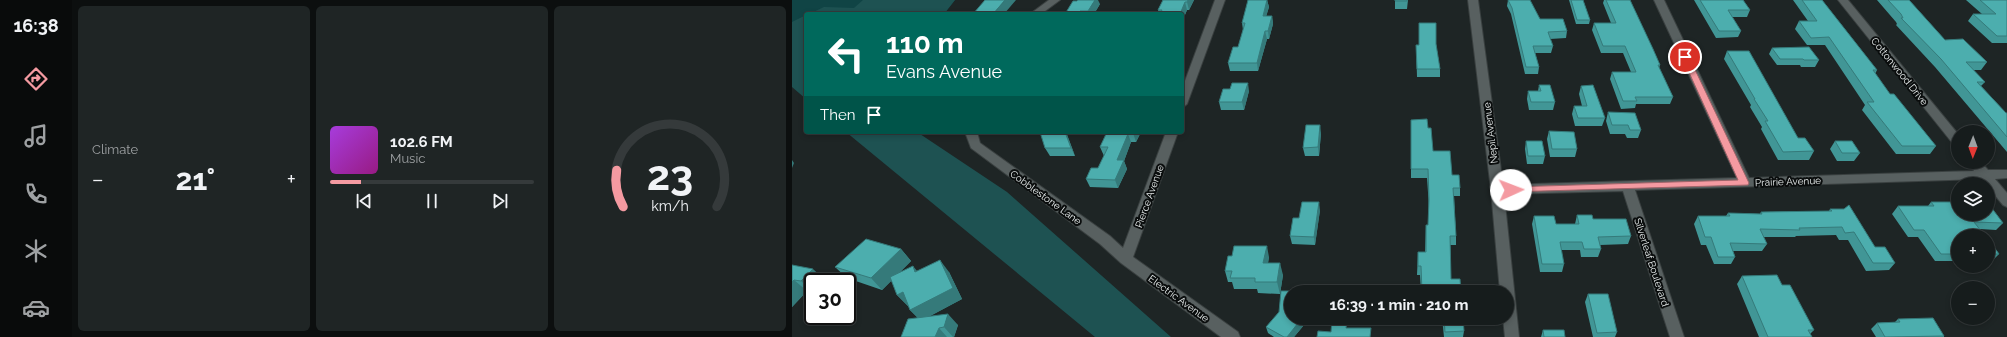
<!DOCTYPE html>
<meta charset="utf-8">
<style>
:root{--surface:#161c1c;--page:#1f2525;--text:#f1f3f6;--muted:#9ea1a3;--line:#353a3b;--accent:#f49aa1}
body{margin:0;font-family:Raleway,sans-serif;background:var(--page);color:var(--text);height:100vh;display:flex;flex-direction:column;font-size:15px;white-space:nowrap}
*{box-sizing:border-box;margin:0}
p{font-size:13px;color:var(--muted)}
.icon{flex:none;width:22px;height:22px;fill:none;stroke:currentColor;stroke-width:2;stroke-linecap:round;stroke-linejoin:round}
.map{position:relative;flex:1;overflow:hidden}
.details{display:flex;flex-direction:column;gap:6px;padding:6px;background:#0c0f0f;width:720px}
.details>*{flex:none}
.top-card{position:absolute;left:12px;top:12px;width:380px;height:122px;border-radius:4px;box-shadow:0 2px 6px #0003,0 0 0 1px var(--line);background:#00695c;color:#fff;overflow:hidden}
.needle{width:26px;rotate:181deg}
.buttons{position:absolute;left:1159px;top:125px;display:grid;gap:8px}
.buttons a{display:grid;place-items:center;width:44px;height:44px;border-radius:50%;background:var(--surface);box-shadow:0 2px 6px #0003,0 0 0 1px var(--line);font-size:20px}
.speed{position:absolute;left:12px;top:273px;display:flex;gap:8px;font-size:20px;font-weight:700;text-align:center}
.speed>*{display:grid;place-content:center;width:52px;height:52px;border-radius:50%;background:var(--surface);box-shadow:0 2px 6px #0003,0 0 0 1px var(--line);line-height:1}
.speed .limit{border:2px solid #111;border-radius:6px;background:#fff;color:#111}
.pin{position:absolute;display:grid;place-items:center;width:34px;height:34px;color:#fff;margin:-17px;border:2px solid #fff;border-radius:50%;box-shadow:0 1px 4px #0007}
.me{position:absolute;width:44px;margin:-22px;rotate:88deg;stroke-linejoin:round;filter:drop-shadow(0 0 3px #0008)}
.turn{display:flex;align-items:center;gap:14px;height:84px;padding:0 16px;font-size:18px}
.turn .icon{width:52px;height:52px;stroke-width:2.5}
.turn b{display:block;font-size:28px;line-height:34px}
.then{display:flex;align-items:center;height:38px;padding:0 16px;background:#0003;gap:8px;font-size:15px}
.big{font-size:30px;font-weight:700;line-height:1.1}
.details .tile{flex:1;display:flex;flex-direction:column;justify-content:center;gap:6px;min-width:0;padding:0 14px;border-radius:6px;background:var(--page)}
.details .dial{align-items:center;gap:0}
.dial svg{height:104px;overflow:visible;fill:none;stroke:var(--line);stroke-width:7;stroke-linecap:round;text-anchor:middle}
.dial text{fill:var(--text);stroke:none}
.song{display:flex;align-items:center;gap:12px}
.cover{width:48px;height:48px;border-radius:6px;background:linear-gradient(135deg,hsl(280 70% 55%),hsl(310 70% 35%))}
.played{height:4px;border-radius:2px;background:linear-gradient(90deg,var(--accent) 15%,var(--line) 15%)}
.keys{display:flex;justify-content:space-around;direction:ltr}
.heat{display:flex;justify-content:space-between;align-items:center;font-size:22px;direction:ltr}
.details .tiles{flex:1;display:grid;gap:6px;grid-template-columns:repeat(3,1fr)}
.trip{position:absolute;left:492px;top:285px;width:230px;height:40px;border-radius:20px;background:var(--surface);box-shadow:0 2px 6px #0003,0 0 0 1px var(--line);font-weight:700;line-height:40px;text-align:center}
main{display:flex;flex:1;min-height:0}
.tab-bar{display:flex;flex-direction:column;width:72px;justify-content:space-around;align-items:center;background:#090b0b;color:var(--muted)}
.tab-bar .icon{width:28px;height:28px}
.tab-bar .selected{color:var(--accent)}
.tab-bar b{font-size:18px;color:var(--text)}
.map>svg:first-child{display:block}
.green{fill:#104445}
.forest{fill:#1e5252}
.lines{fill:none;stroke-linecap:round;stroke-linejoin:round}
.minor-casing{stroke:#3a4040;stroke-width:2}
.minor{fill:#586060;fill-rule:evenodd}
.wall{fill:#419696}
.shaded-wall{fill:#357a7a}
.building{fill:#4caeae;stroke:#357a7a}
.route{fill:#f49aa1;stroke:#9f6469}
.labels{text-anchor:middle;stroke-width:4;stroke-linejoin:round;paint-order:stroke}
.street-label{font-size:10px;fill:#eaefef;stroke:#0a0d0d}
</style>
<main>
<nav class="tab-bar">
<b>16:38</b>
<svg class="icon selected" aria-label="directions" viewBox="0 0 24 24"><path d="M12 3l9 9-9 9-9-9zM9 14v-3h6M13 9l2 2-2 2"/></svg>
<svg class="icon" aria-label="music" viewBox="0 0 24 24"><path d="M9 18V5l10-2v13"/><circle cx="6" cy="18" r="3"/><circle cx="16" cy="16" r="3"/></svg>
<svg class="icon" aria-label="phone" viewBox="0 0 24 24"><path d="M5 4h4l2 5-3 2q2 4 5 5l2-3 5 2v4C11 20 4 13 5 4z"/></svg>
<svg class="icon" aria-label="climate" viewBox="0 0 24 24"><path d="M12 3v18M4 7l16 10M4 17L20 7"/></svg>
<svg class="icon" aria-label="car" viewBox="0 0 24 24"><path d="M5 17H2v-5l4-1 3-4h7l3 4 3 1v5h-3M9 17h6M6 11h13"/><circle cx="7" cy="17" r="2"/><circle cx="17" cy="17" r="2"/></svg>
</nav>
<section class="details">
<div class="tiles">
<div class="tile"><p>Climate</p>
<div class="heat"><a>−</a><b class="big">21°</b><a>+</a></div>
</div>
<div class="tile">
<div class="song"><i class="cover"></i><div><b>102.6 FM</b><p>Music</p></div></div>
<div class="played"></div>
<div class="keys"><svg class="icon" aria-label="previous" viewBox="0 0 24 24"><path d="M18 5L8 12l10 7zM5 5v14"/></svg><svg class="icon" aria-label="pause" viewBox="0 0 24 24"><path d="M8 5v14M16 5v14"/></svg><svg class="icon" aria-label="next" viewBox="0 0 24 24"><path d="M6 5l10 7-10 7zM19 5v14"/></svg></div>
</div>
<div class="tile dial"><svg viewBox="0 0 100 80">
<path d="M14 69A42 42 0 1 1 86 69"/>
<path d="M14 69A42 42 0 0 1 9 41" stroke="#f49aa1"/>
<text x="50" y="56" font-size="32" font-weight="700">23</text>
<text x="50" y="72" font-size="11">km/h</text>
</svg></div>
</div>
</section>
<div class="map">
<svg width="1215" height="337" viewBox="0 0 1215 337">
<rect width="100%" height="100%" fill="#1e2525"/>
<path class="green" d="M0,0H163L152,14H14V76L0,64Z"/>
<path class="forest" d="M71,0H163L152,14H17L32,7L62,8Z
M14,15V99L0,87V22Z
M54,132H125L215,192L379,337H303Z"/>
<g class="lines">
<defs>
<path id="minor" d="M257,0H268L249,14H238Z
M423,0H433L395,104L390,108V89Z
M676,0H686L711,185L945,178L862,0H872L957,178L1182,171L1176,162H1189L1196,170H1215V178L1203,179L1215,193V207L1211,205L1196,187V184H1193L1189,179L843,190L892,337H878L831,191L712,194L727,337H713L711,318H715V292H708L699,190Z
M1046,0H1056L1166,134V146L1162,145Z
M173,132H185L188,143L318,236L331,248L374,132H386L341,257L446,332L448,337H429L329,263L308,244L179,148Z"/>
</defs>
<use href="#minor" class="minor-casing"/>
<use href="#minor" class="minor"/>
</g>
<path class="wall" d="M371,0H402L397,10H395L390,22V14H367L366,10Z
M475,0L477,7L474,16H480L481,24L477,39H475L466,71H438L436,63L446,47L451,30L450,23Z
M603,0H616L615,9H603Z
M716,0L748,19L775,31L774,38L758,39L761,46L759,53H743L747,67L746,74H733L719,14L715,6Z
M777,0H791L798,20L797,24H784Z
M812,0H838L868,65L867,68L881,97L878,104H844L843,108L829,109L818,79L820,72H839L831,53H809L800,30L802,23H819L811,3Z
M902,0H951L958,10L955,17H940L949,31L946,37L924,38Z
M1001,0H1030L1085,70L1083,74L1098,94L1144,146L1138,154H1104L1070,110L1073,105L1033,45H1015L1003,29L1007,21H1016Z
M1085,0H1117L1153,40L1195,62L1189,70H1181L1193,82L1189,86L1214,113H1215V152L1143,67L1104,25L1105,24L1104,22Z
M1174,0H1215V43H1200L1176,21L1181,14H1190Z
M308,4L302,14H273Z
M644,44L648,69V77H625L624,45Z
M980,48L1027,60L1023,67H1009L1008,65H985L977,54Z
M935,51L1006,138L1022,151L1017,160H986L969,129L970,127L958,107L959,105L932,59Z
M747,85L763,102L761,110H737L735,99L736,91H746Z
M789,86L813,118L810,126H783L780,114L782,106H790L787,94Z
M457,91L452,110H429L427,102Z
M816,112L849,130L846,138H835L833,134H818L814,121Z
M619,120L636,128L641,151L660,175L668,188V196H662L664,236V245H658L659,279L669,292H629L628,275H625L626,252H633L634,225H636L637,207L635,178H619Z
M757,131L785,149L783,157H758L755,139Z
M274,132L283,156H258L253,148Z
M315,132H349L344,142H339L332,161L335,169L326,188L298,187L294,179L306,168L312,156L308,147Z
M529,133L527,156H513L511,148Z
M734,141L753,156L751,164H735L733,149Z
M1043,141L1068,153L1062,161H1045L1038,149Z
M1139,202L1211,223L1204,230L1188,229L1166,236V261H1143L1126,237H1116L1100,214L1106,206H1136Z
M1038,209L1083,247L1103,263L1097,270L1074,271L1056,240H1047L1044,235L1004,236L1003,237H971L975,244L970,251H941L943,257L939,264H922L914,245H909L902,224L906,216H934L936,213L968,214L969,212L1037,211Z
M528,210L523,245L500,244L498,236Z
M785,215L801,219L839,236L836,244L808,245L809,249L806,257H789L788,250H769L772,264L770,272H748L740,224L742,216L764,224H783Z
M1196,239L1207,254L1200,261H1196Z
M109,249L119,261L107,273L125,272H157L170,299L136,317L166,325L162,337H109L126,318L118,310L116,305V306L105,295L100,280L90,290L55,278L43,267Z
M440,256L477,257L476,263L491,275L488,294L466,293L465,289H442L440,282H436L433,271Z
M0,265L33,280L21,282V293L15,291L0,307Z
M950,276L990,285L1022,330L1018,334L1020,337H967L945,284Z
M796,294L825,332L823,337H801L793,302Z
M499,318H510L512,325L502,337H482L476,333L474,327Z
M650,318H671L672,331L671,337H652Z
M1106,319L1152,336V337H1084L1079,329L1085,323L1103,322Z
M751,330L773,337H749Z"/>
<path class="shaded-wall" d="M213,0H224L212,14H201Z
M303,0H306L308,4L302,14H298L296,11Z
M396,0H402L397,10L395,2Z
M475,0L477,7L472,24L471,16Z
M393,2L395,10L390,22V14H388Z
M480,16L481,24L477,39L476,31Z
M473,31L475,39L466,71L465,63Z
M456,83L457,91L452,110L450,102Z
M528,125L529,133L527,156L526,147Z
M273,132H274L283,156L279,148Z
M342,132H349L344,142L341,133Z
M336,134L339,142L332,161L335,169L326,188L323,180L325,160Z
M0,160L2,163L0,168Z
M527,202L528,210L523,245L522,237Z
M475,246L477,257L474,275L471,263Z
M109,249L119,261L90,290L79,278Z
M148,260L157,272L170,299L129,321L118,310Z
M488,263L491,275L488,294L485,282Z
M121,266L130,277L123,272Z
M21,269L33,280L31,282H21V292L9,281Z
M2,280L15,291L0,307V282Z
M111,292L121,303L116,306L105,295Z
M156,314L166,325L162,337H161L152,327Z
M510,318L512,325L502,337H495Z
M147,328L155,337H143Z"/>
<path class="building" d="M193,0H213L201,14H181Z
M286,0H303L296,11H288L286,14H273L281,1H285Z
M371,0H396L395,2H393L388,14H368L370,10H366Z
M456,0H475L471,16H480L476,31H473L465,63H436L441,47H446L453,23H450Z
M603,0H615V1H603Z
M716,0H738L748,19H771L775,31L756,32L761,46H741L747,67H734L720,8Z
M779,0H791L798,20H785Z
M814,0H838L861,49L868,65H866L881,97H843L845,101H831L820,72H844L833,46H811L802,23H824Z
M908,0H951L958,10H936L949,31H927Z
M1010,0H1030L1085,70H1081L1098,94H1102L1144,146H1110L1075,102H1082L1037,37L1019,38L1007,21H1025Z
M1096,0H1117L1153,40L1171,39L1195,62H1174L1193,82H1185L1214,113H1215V137L1149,59L1109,18H1111L1109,14Z
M1188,0H1215V36H1205L1181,14H1204Z
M627,23H644V44L648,69H625L624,45H627Z
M1017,47L1027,60H1012L1011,59H988L980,48Z
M935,51H957L1006,138H1013L1022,151L991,152L973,121H976L962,99H963Z
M440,83H456L450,102H427L431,89H438Z
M747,85H758L763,102H739L736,91H749Z
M801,85L813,118H786L782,106H795L789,86Z
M816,112L843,113L849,130H838L836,125H820Z
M635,119L636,128H639L641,151H658L660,175H667L668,188H661L664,236H658L659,279H668L669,292H630L629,266H626V252H634V225H636L637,199L636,169H619V120Z
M514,125H528L526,147L511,148Z
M757,131L782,132L785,149H760Z
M248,132H273L279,148H253Z
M315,132H342L341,133L336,134L325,160H332L323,180L294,179L299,168H306L316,147H308Z
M734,141H750L753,156H736Z
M1043,141H1060L1068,153H1050Z
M510,202H527L522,237L498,236L501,218H507Z
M1139,202H1166V214H1196V203L1211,223L1182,222L1193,236H1166V254H1149L1132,230H1122L1106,206H1142Z
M1057,205L1083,247H1093L1103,263H1081L1062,232L1053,233L1050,227L1007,228L1008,230L968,229L975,244L938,243L943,257H926L919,237H913L906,216H938L936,213L970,214L969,212L1040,211L1038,209H1052Z
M785,215H800L801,219H834L839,236L806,237L809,249H792L790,242H768L772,264H750L742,216H762L764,224H787Z
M74,239L109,249L79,278L43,267Z
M1196,239L1207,254H1196Z
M442,246H475L471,263H488L485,282H463V278H438L440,271H433L436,256H440Z
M148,260L161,288L118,310L111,292L105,295L98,277L121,266L123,272Z
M0,265L21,269L9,281L2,280L0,282Z
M985,275L990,285H998L1022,330H1016L1020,337H976L950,276Z
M489,291H504L503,292H499V318H510L495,337H492L474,327L487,312Z
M796,294H816L825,332L805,333Z
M156,314L152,327L147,328L143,337H109L116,319Z
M652,318H671L672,331L653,332Z
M1141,318L1152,336L1093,337L1085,323L1108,322L1106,319Z
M540,320L555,321L554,328H579L578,337H525L526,331L539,332Z
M751,330H772L773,337H752Z"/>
<path class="route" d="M891,55L897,57L957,183L956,185L716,192V188L719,187L946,180L890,57Z"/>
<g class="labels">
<g class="street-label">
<text transform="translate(1108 71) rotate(51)" y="4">Cottonwood Drive</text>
<text transform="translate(698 133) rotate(-97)" y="4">Nepil Avenue</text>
<text transform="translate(996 181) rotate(-2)" y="4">Prairie Avenue</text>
<text transform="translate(357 196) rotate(-70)" y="4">Pierce Avenue</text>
<text transform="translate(254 197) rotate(36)" y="4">Cobblestone Lane</text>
<text transform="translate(860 262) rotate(72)" y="4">Silverleaf Boulevard</text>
<text transform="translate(387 298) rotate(36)" y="4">Electric Avenue</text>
</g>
</g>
</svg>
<div class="buttons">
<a><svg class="needle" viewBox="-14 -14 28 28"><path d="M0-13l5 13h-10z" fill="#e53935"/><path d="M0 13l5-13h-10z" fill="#9ea1a3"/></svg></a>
<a><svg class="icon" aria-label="layers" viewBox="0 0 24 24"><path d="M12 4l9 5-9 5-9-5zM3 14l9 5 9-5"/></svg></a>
<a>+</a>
<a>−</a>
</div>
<div class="speed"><div class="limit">30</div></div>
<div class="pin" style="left:893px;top:57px;background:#d93025"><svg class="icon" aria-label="arrive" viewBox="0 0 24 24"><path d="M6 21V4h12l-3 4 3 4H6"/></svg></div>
<svg class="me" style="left:719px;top:190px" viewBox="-20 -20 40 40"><circle r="19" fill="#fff"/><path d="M0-13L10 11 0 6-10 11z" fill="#f49aa1"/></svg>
<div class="trip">16:39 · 1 min · 210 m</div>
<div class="top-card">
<div class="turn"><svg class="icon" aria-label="left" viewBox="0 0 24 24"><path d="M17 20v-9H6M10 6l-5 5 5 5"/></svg><div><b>110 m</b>Evans Avenue</div></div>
<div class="then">Then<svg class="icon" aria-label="arrive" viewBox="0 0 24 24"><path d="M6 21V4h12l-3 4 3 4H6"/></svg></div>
</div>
</div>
</main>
